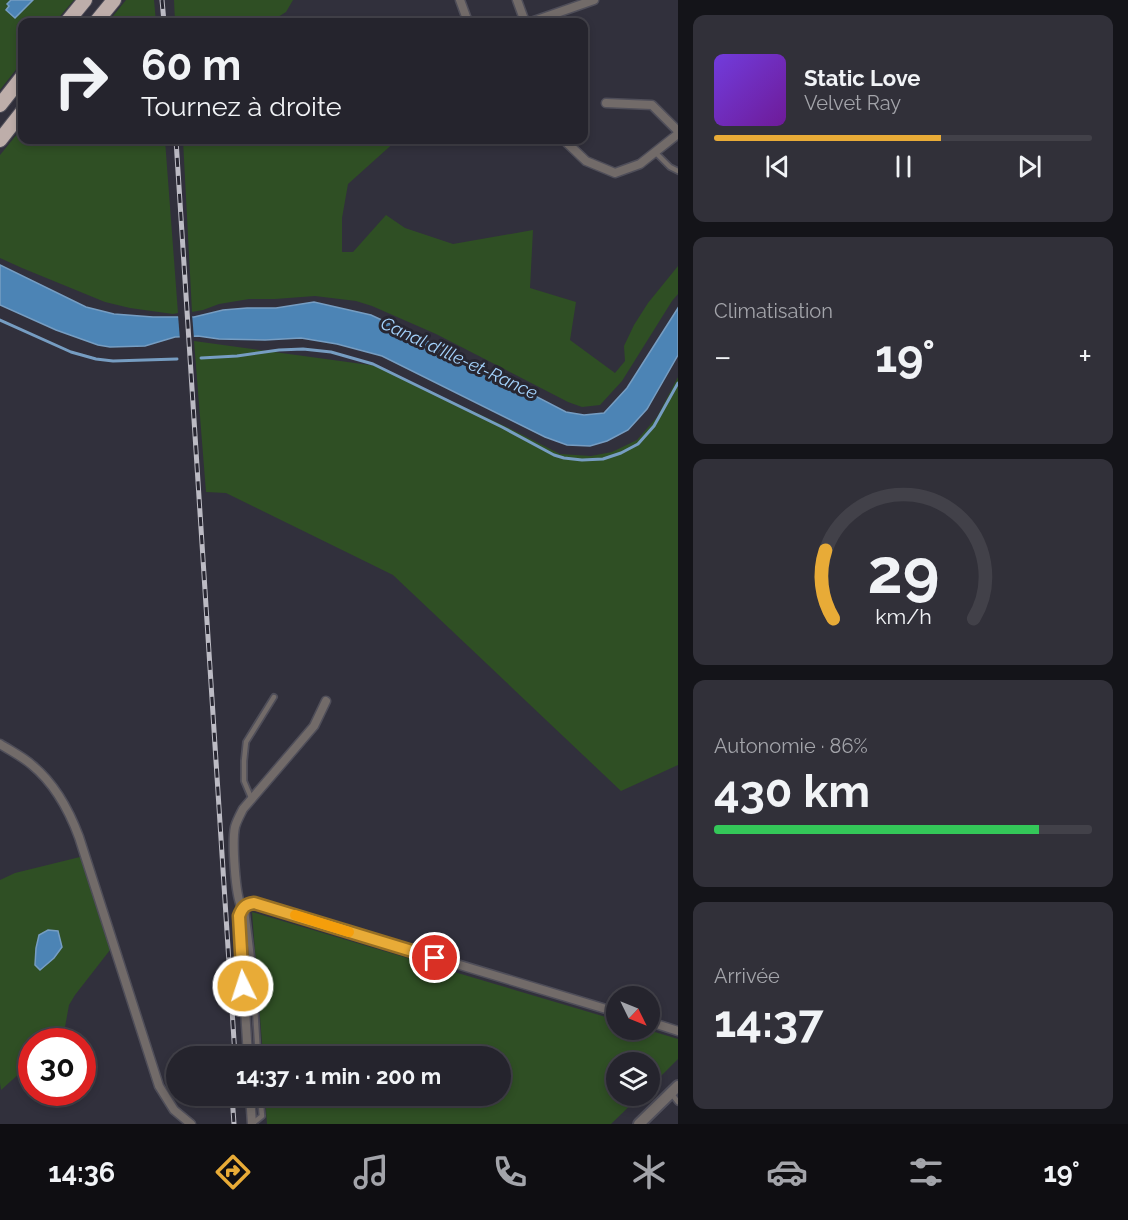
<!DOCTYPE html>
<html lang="fr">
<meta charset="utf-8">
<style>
:root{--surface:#25242d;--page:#313039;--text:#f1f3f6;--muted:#a3a4aa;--line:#424149;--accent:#e8ab37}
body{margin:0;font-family:Raleway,sans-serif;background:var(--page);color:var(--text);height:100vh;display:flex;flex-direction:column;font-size:22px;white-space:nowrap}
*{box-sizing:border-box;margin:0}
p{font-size:20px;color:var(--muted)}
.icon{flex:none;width:33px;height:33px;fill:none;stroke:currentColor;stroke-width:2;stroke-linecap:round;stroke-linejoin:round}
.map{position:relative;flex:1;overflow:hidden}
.drawer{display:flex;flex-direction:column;gap:15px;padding:15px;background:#141419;width:450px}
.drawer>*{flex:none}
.hud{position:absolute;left:18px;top:18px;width:570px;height:126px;border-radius:12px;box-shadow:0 3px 9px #0003,0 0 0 2px var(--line);background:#25242d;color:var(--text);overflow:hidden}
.needle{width:39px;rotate:133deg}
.controls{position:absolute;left:606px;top:986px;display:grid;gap:12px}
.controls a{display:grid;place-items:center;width:54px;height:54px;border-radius:50%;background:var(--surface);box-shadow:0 3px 9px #0003,0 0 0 2px var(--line);font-size:30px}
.speed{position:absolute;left:18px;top:1028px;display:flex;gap:12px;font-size:30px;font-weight:700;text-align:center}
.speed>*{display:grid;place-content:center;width:78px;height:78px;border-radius:50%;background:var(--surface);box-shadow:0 3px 9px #0003,0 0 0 2px var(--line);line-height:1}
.speed .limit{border:9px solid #d22;background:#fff;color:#111}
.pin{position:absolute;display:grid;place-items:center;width:51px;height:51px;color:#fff;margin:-26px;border:3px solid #fff;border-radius:50%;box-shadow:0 2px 6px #0007}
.me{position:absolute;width:66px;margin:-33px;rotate:356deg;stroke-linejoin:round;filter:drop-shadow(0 0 4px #0008)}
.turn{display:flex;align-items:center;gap:21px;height:126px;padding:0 24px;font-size:27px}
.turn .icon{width:78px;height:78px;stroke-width:2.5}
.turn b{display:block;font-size:42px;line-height:51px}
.big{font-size:45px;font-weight:700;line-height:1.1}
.drawer .card{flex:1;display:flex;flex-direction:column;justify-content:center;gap:9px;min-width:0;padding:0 21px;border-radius:12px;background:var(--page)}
.drawer .dial{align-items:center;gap:0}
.dial svg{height:156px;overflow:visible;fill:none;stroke:var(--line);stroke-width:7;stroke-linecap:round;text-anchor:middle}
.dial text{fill:var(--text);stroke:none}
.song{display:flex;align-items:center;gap:18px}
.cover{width:72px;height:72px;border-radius:9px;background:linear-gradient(135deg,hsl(260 70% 55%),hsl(280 70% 35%))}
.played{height:6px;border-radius:3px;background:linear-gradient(90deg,var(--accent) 60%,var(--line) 60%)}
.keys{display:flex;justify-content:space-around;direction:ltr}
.heat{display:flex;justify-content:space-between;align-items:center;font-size:33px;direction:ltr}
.charge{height:9px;border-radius:4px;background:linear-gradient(90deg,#34c759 86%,var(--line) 0)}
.trip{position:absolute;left:166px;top:1046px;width:345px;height:60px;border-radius:30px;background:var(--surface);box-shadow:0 3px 9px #0003,0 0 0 2px var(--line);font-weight:700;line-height:60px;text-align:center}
.tabs{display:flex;height:96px;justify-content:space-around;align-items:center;background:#0f0e12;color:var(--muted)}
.tabs .icon{width:42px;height:42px}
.tabs .active{color:var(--accent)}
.tabs b{font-size:27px;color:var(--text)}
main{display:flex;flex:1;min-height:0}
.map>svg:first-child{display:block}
.green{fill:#2f4f24}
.water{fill:#4c84b5;stroke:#769dc2;stroke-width:1.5}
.pier{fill:#31303c}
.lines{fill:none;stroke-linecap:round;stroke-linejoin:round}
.stream{stroke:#769dc2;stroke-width:3}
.service-casing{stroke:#4f4e59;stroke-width:8}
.minor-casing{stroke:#4f4e59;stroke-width:11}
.tertiary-casing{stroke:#4f4e59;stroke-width:14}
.trunk-casing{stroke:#4f4e59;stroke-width:16}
.service{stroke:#726b69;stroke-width:4.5}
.minor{stroke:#726b69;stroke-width:8}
.tertiary{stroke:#726b69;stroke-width:10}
.trunk{stroke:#beaeaa;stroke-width:14}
.rail-casing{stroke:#bcbbc4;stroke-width:5}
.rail{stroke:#272631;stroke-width:3;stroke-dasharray:9;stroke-linecap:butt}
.route-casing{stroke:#976f24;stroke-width:15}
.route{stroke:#e8ab37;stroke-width:10}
.slow{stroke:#f59e0b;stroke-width:10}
.labels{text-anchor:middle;stroke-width:6;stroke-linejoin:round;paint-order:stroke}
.water-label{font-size:18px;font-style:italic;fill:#a5d3fd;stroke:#272631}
</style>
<main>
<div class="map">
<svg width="678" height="1124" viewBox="0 0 678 1124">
<rect width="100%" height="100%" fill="#31303c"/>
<path class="green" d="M0,0H11L7,4L15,18L33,0H74L55,22H22V62L0,90Z
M126,0H154L156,22H108Z
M174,0H293L286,12L270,22H175Z
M22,128V140H165L178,313L173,314L130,308L105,302L22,268L0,258V155Z
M183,140H311L313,143L327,140H397L348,184L342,218V252H353L386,215L405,228L453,244L533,230L530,288L576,302L570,340L615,373L625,361L624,346L634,325L648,303L678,266V294L672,301L622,381L600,405L582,407L568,402L436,334L372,306L356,301L315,296L275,299H249L219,304L203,310L192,312Z
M194,341L377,366L511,429L560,454L591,456L612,452L637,440L657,417L678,377V765L621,791L393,575L226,493L206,492Z
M80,857L110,950L75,995L69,1005L65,1027L61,1034L54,1041H32L31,1063L1,1090L0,1083V880L15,873Z
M252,912L616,1020V1029H645L678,1039V1059L650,1087V1062H616V1095H641L611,1124H267L265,1095H501V1056H263Z"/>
<path class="water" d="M11,0H33L15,18L6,10L9,6L7,4Z
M0,265L86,307L114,314L153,317H194L223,310L247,308H276L314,302L371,315L451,352L566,412L584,415L604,413L627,388L678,308V355L647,409L628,430L607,441L590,446L567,445L545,437L382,356L337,344L301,338L265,340L219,339L198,336L175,337L145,346L110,347L98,345L56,330L0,305Z
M48,930L58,931L62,947L54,958L40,970L35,965L36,948L39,935Z"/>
<path class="pier" d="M192,314L194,339L180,340L178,315Z"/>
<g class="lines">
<path class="stream" d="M0,320L71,352L96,359L113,361L177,359
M201,358L237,356L279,350L303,349L331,352L373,364L502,427L554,455L564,458L582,460L603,459L621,453L638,444L654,426L678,383"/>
<defs>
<path id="service" d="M655,152L670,167L678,171
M252,800L244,781V761L246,742L274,697
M242,908L246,911L252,960L258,1056
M671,1093L678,1102
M252,1124L262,1116L260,1095"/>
<path id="minor" d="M460,0L468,22
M517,0L525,22
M531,22L594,0
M606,103L652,105L678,131
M564,140L586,161L615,173L640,164L678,134
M0,744C11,751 23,757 32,765C55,784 69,810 79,837L159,1086L174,1110L191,1124
M242,908C235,896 232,841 235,827C237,820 240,815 243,809L314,726L326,701
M650,1022L678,1031
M248,1056L239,916C242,908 245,903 254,903L616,1012
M250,1095L252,1124"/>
<path id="tertiary" d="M639,1124L678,1086"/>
<path id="trunk" d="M67,22L85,0
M96,22L114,0
M0,105L22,77
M0,140L22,112"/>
</defs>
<use href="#service" class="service-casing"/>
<use href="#minor" class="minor-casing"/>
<use href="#tertiary" class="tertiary-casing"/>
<use href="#trunk" class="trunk-casing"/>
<use href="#service" class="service"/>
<use href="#minor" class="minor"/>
<use href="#tertiary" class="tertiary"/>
<use href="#trunk" class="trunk"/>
<defs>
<path id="rail" d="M162,0L164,22
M176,140L235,1056
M232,1095L234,1124"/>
</defs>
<use href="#rail" class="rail-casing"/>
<use href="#rail" class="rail"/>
</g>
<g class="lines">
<defs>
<path id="route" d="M243,986L239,916C242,908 245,904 254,903L435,958"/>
</defs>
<use href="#route" class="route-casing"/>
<use href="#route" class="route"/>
<path class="slow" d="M295,915L349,932"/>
</g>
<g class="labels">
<g class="water-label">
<text transform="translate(459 358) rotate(25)" y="6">Canal d'Ille-et-Rance</text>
</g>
</g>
</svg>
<div class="controls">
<a><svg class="needle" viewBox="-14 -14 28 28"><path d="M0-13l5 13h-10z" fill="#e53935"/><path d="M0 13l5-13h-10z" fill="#a3a4aa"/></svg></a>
<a><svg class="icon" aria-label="layers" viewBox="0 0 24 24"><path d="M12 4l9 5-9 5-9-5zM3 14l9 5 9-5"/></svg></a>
</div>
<div class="speed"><div class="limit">30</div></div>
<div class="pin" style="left:435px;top:958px;background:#d93025"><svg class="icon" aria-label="arrive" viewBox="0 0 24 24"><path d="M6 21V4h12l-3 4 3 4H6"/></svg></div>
<svg class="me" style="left:243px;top:986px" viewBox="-20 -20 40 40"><circle r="17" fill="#e8ab37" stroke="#fff" stroke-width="3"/><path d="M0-11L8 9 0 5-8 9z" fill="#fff"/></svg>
<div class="trip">14:37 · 1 min · 200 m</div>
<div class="hud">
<div class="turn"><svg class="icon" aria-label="right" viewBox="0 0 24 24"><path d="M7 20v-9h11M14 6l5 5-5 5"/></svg><div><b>60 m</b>Tournez à droite</div></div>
</div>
</div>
<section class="drawer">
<div class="card">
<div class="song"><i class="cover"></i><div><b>Static Love</b><p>Velvet Ray</p></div></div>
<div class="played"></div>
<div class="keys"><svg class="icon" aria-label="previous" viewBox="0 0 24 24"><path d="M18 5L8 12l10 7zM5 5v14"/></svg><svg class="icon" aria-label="pause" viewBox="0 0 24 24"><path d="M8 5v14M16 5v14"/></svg><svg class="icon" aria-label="next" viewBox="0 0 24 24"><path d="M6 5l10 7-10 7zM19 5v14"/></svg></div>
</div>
<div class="card"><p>Climatisation</p>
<div class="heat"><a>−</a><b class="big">19°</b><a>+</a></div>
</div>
<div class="card dial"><svg viewBox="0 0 100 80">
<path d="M14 69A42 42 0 1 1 86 69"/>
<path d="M14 69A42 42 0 0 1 10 34" stroke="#e8ab37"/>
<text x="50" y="56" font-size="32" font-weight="700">29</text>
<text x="50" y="72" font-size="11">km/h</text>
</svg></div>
<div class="card"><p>Autonomie · 86%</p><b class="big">430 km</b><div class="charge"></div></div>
<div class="card"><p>Arrivée</p><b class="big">14:37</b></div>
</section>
</main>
<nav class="tabs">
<b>14:36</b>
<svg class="icon active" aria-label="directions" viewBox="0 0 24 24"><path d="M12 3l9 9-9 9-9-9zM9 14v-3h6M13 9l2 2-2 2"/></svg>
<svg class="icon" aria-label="music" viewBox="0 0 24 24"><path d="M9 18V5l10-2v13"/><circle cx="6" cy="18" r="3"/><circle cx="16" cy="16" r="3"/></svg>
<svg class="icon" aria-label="phone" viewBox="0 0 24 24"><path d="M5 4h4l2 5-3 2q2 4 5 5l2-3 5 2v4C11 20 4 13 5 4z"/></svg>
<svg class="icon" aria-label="climate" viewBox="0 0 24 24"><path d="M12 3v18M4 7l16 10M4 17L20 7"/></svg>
<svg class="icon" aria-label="car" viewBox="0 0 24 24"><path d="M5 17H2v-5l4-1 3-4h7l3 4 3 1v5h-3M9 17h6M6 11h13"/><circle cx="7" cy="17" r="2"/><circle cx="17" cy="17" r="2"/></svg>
<svg class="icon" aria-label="filters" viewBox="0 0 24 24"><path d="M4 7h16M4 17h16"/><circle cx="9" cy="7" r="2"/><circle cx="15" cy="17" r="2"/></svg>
<b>19°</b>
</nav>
